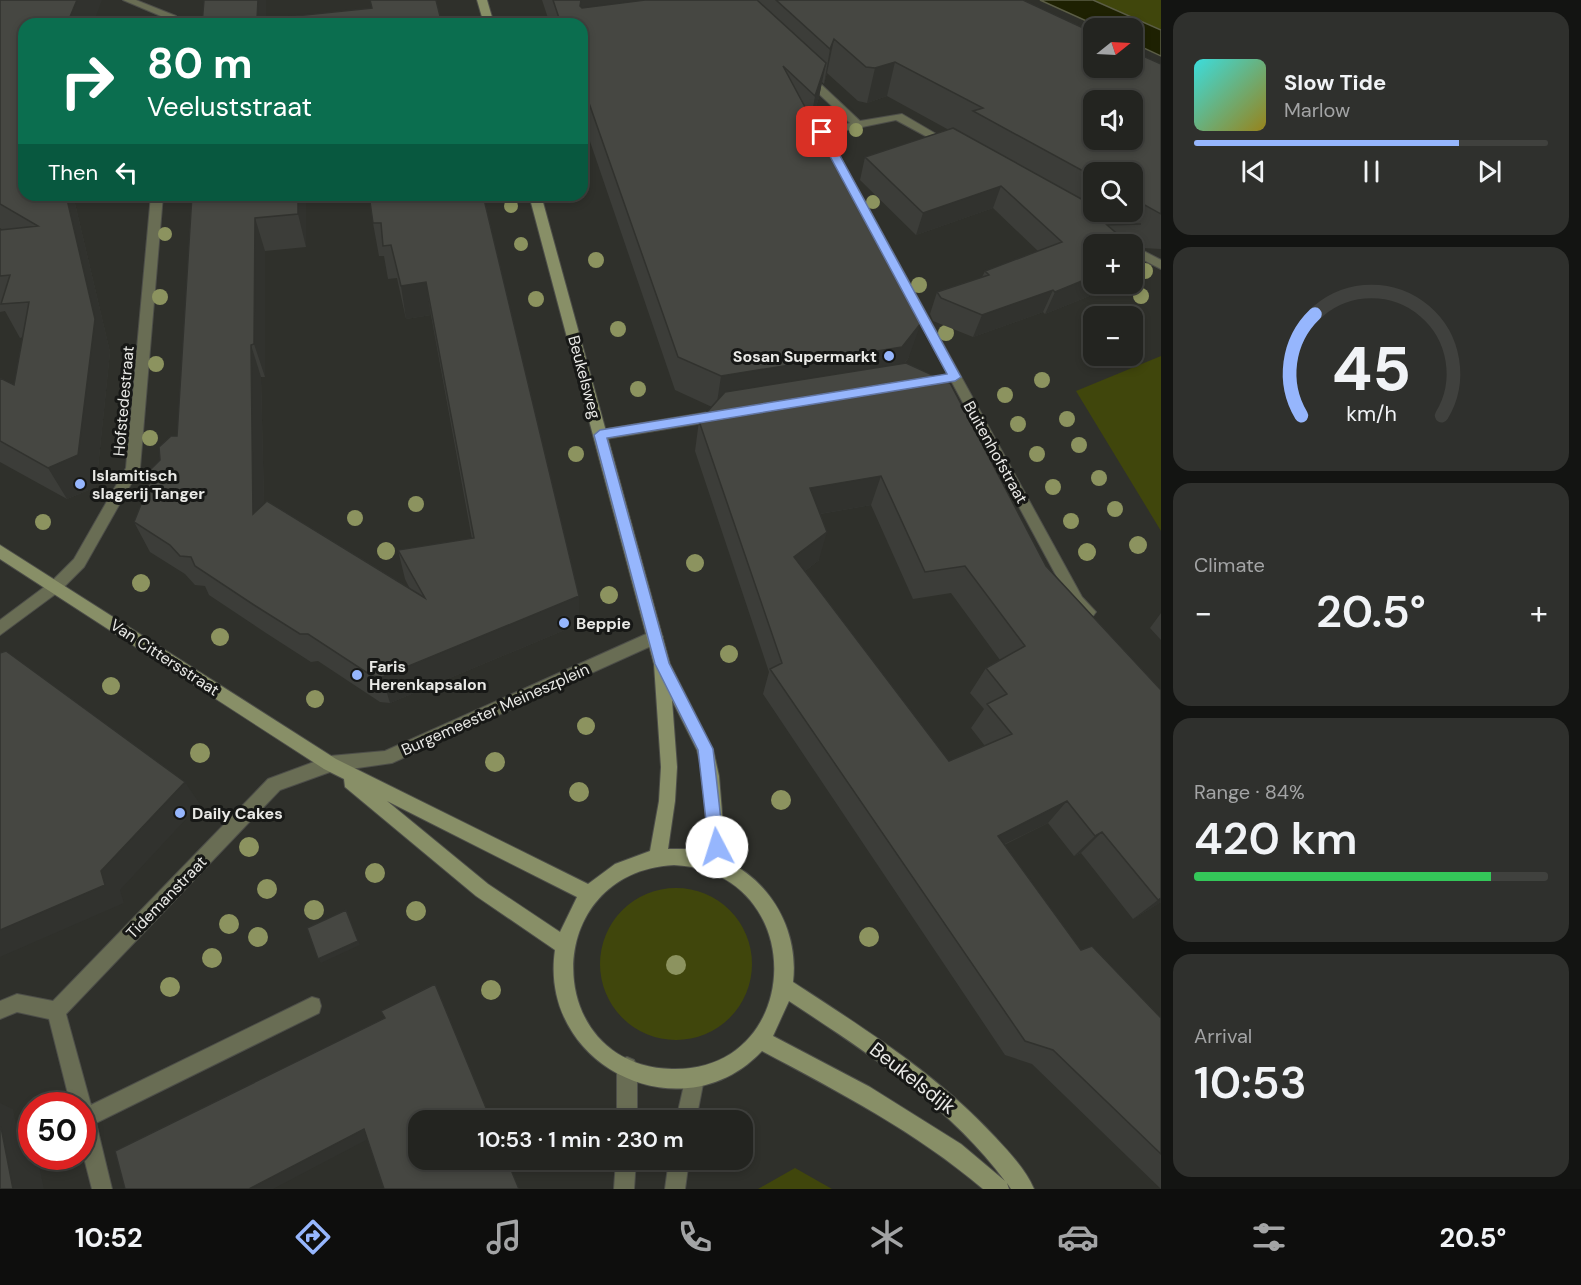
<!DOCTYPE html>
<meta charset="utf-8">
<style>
:root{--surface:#232420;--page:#2f302d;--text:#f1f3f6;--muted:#a3a4a5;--line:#40413e;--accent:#96b6fd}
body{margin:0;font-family:"DM Sans",sans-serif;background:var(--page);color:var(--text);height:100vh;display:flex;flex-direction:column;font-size:22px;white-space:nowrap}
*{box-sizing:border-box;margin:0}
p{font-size:20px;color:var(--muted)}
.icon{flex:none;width:33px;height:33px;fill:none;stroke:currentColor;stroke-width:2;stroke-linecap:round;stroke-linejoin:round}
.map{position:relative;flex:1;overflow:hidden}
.details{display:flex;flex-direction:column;gap:12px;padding:12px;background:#131412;width:420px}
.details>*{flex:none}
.banner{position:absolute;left:18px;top:18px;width:570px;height:183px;border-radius:18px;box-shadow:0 3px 9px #0003,0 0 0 2px var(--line);background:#0b6e4f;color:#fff;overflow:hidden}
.needle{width:39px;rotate:72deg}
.controls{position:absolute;left:1083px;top:18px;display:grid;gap:12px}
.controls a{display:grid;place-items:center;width:60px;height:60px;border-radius:12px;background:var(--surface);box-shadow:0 3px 9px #0003,0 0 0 2px var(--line);font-size:30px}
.speed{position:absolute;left:18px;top:1092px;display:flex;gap:12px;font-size:30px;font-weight:700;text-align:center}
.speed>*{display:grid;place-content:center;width:78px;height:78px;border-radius:50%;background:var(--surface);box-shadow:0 3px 9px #0003,0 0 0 2px var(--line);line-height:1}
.speed .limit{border:9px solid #d22;background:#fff;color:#111}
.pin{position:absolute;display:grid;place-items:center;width:51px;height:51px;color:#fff;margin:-26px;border-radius:12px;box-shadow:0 3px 9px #0006}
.me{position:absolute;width:66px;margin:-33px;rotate:355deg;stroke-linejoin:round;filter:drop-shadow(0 0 4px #0008)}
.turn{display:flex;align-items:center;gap:21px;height:126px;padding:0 30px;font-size:27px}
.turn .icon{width:78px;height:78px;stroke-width:2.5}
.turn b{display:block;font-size:42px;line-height:51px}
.then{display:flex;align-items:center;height:57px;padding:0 30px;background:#0003;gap:12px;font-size:22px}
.big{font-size:45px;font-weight:600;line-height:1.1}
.details .card{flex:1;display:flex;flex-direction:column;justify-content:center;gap:9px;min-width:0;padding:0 21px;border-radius:18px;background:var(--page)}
.details .dial{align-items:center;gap:0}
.dial svg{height:156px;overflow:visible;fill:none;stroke:var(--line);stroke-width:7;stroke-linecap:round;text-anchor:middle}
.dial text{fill:var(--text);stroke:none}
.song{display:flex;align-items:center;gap:18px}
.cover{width:72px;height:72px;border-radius:9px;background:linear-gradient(135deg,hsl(180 70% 55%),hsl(50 70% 35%))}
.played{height:6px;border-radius:3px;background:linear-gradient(90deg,var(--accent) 75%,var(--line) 75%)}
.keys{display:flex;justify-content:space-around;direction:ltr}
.heat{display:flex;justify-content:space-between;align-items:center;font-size:33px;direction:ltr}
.charge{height:9px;border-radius:4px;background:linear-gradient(90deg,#34c759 84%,var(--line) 0)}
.trip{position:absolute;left:408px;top:1110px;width:345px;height:60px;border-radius:18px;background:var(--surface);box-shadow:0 3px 9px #0003,0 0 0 2px var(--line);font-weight:600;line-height:60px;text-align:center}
.tabs{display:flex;height:96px;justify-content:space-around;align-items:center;background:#0e0e0d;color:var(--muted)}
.tabs .icon{width:42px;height:42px}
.tabs .current{color:var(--accent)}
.tabs b{font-size:27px;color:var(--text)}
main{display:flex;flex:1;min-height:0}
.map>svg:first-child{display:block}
.green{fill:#40460c}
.water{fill:#1e2102;stroke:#5b5d46;stroke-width:1.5}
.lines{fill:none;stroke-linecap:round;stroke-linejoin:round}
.street-casing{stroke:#4d4e49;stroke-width:2}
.secondary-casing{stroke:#4d4e49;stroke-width:2}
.street{fill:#696d54;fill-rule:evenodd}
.secondary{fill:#888f67;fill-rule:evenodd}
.tree{fill:#8c935f}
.wall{fill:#3c3d39;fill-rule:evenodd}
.shaded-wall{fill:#31322e}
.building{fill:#464742;stroke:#31322e;stroke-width:1.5;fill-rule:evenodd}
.route{fill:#96b6fd;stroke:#6276a4;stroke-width:1.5}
.poi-dot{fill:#96b6fd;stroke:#171816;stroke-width:2}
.labels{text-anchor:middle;stroke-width:6;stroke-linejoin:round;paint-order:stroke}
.poi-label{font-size:16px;font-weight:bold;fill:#e9e9e6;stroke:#171816;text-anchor:start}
.street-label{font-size:16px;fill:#e9e9e6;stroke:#171816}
.near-street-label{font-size:20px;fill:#e9e9e6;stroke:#171816}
</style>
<main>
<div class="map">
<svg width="1161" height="1189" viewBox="0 0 1161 1189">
<rect width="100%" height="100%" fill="#2f302b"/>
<path class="green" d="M1093,0H1161V30Z
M1161,356V531L1076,391Z
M600 964a76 76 0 1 1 152 0a76 76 0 1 1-152 0Z
M795,1168L832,1189H758Z"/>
<path class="water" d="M1040,0H1093L1161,30V56L1133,43L1132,28H1102Z"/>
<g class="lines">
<defs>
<path id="street" d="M123,0H136L176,16L178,24H168V19Z
M802,74H810L860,121L902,114L955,145L946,147L896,120L828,134L1082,597L1096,612L1093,616H1083L1072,605L817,132L850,123L802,78Z
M151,195H163L140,468L84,567L61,590L0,635V620L51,582L74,559L126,468Z
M1132,245L1161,260V269L1132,254Z
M721,410L728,415L721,420L600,440L593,435L600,430Z
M655,630L660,632L663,637L660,642L392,763L330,772L280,790L66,1014L91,1105L312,997L319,999L321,1006L319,1013L96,1123L112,1189H92L82,1150V1106H71L49,1019L17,1012L0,1019V1001L17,994L53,1001L268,779L330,756L385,751Z
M627,1057L634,1060L637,1067V1120H617V1067L620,1060Z
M694,1069L701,1072L704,1079L696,1120H676L687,1072Z
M616,1160H636L634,1189H614Z
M669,1160H689L685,1189H665Z"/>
<path id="secondary" d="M477,0H487L494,24H484Z
M529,195H541L670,664L713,749L719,776L726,861C772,882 799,932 793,982C865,1029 938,1075 996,1138C1010,1153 1026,1170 1034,1189H1011L1007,1183L1009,1189H983C916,1132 839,1092 762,1051C682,1136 538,1066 555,950L476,896L345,787L344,779L324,769L0,559V545L336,759L588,884L615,864L650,851L659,801L661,767L654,664ZM672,700L697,750L703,776L708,854L685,849H668L675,801L677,767ZM387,801L577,897L560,932L488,884ZM674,865C811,872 805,1072 672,1069C541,1066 539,872 674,865ZM789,1001C868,1053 948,1105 1005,1181L961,1144L870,1087L773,1036Z"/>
</defs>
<use href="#street" class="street-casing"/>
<use href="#secondary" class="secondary-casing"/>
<use href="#street" class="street"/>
<use href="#secondary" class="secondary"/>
</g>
<g class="tree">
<circle cx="856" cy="130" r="7"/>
<circle cx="873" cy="202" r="7"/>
<circle cx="511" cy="206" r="7"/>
<circle cx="165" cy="234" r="7"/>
<circle cx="521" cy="244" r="7"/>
<circle cx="596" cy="260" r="8"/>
<circle cx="1145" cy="271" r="8"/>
<circle cx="919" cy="285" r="8"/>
<circle cx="1141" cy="296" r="8"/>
<circle cx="160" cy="297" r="8"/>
<circle cx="536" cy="299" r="8"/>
<circle cx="618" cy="329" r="8"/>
<circle cx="946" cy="333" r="8"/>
<circle cx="156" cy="364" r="8"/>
<circle cx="1042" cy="380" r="8"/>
<circle cx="638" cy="389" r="8"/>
<circle cx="1005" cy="395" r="8"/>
<circle cx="1067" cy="419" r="8"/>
<circle cx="1018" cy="424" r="8"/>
<circle cx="150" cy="438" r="8"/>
<circle cx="1079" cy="445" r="8"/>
<circle cx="576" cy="454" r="8"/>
<circle cx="1037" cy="454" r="8"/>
<circle cx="1099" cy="478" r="8"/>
<circle cx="1053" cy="487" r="8"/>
<circle cx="416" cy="504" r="8"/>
<circle cx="1115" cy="509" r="8"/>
<circle cx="355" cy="518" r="8"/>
<circle cx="1071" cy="521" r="8"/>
<circle cx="43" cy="522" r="8"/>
<circle cx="1138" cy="545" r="9"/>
<circle cx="386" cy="551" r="9"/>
<circle cx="1087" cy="552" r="9"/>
<circle cx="695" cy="563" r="9"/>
<circle cx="141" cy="583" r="9"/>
<circle cx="609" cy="595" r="9"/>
<circle cx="220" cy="637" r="9"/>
<circle cx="729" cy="654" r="9"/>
<circle cx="111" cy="686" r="9"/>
<circle cx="315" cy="699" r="9"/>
<circle cx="586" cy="726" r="9"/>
<circle cx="200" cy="753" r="10"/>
<circle cx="495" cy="762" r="10"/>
<circle cx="579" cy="792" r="10"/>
<circle cx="781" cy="800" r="10"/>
<circle cx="249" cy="847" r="10"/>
<circle cx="375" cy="873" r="10"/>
<circle cx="267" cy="889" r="10"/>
<circle cx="314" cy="910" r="10"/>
<circle cx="416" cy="911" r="10"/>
<circle cx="229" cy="924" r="10"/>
<circle cx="258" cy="937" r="10"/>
<circle cx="869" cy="937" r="10"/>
<circle cx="212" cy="958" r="10"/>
<circle cx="676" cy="965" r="10"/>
<circle cx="170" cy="987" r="10"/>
<circle cx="491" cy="990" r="10"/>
</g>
<path class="wall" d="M0,0L24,24V195H73L110,352L96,487L67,499L0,462V378L14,385L23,337L20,338L5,311L0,312V230H3L0,228Z
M542,0H1023L1161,64V249L1143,248L1132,242L1131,244H1094V284H1119L1045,314L1043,312L973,337L933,321L930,314L937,292L982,277L985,271L1038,251L993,208L916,235L860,180L865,157L949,130L887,96L867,103L858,101L827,73L824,84L822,82L819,97L812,120L909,357L905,363L1161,902L1133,919L1081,853L1074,856L1048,823L1004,845L1081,950L1161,1018V1189L1032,1064L1005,1055L763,694L769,672L695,451L699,421L712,407L675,390L582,118V24H550ZM1094,172H1132V212H1094ZM871,505L913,599L951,593L1000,660L986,668L970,693L984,709L971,728L985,746L949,761L805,571L819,560L820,514Z
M192,195H306V247L265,251V377H261L264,504L410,589L405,579L398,550L472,539L431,315L406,319L397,278L388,279L384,256H379L373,223L483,195L579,596V624L390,703L380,702L318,661L311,662L266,633L209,595L205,586L195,585L185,574L150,552L134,522L160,460L177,436Z
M1161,613V640L1150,628Z"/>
<path class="shaded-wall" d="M77,0H102L93,24H67Z
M258,0H266V24L257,20Z
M581,0H756L582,32L580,6Z
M834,39L827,73L824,84L830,49Z
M895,62L887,96L867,103L875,68Z
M826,63L819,97L809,130L815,96Z
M1001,186L993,208L916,235L923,213Z
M66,195H73L110,352L96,487L67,499L48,468Z
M298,195H306V247L298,214Z
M255,218L265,251V377L254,344Z
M1143,256L1132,276V260Z
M1094,276V284H1119L1045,314L1055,292Z
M426,282L431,315L406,319L401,286Z
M1053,290L1043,312L973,337L982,315Z
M921,323L909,357L891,381L716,409L721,376Z
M251,345L261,377L265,544L253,514Z
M881,476L871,505L802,517L810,488Z
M827,532L819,560L787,585L794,557Z
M579,596V624L390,703L382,677Z
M185,782L200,804L120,890L124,903L0,957V930L101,871Z
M1067,801L1048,823L980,856L998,836Z
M1102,832L1081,853L1074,856L1095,836Z
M1161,898V902L1133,919L1158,900Z
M346,910L360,945L321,963L318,959Z
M0,1103L13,1109L18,1133L32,1138V1156H37L44,1189H13L0,1136Z
M364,1129L372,1137L273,1189H249Z"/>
<path class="building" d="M0,0H77L67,24H24V195H66L95,319L78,455L48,468L0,441V378L14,385L29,302L1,304L10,275L0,276V230L38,226L0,204Z
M204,0H258L257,20L372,8L370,0H436L442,24H202Z
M553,0H581L580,6L582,8L645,0H757L826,63L815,96L783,66L921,323L902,347L721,376L678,357L582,83V24H561Z
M776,0H1023L1094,33V68H1132V51L1161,64V214L1132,198V172H1094V177L973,111L983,108L895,62L875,68L866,67L834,39L830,49ZM1094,100H1132V140H1094Z
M953,128L1094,206V212H1104L1126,224H1141L1107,225L1129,244H1094V276L1055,292L1053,290L982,315L941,298L937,292L989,275L985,271L1062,242L1001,186L923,213L865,157Z
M192,195H298V214L255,218L254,344L251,345L253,514L267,501L425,598L398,550L474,538L426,282L401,286L391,245L383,246L381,223H373L369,195H483L579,596L382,677L372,676L308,634H300L254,605L195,566L191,557L180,556L170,545L134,522L151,479L150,470L160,460L159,447L171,436H177Z
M1132,247L1143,256L1132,260Z
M906,363L950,383L1046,566L1161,690V898L1158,900L1102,832L1095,836L1067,801L998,836L1081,950L1092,946L1161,1018V1154L1053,1050L1025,1041L770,669L782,663L699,421L725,392ZM881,476L925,572L965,566L1025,646L986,668L1007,694L987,704L1012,734L949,761L794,557L827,532L810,488Z
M6,651L185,782L101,871L105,885L0,930V653Z
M346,910L358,941L318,959L307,928Z
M435,984L491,1120H418V1160H507L519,1189H384L364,1129L249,1189H125L115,1151L385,1018L381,1011Z
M0,1127H1L13,1189H0Z"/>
<path class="route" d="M822,129L827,132L961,377L955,381L607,438L669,663L713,749L724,847L722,853L717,855L711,853L709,847L698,750L655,664L594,435L600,430L947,374L817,132Z"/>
<g class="poi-dot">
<circle cx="889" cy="356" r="6"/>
<circle cx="80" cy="484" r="6"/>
<circle cx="564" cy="623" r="6"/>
<circle cx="357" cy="675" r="6"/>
<circle cx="180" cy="813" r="6"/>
</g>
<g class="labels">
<g class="poi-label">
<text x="877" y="362" text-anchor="end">Sosan Supermarkt</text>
<text x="92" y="481">Islamitisch<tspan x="92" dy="18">slagerij Tanger</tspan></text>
<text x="576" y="629">Beppie</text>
<text x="369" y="672">Faris<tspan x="369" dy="18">Herenkapsalon</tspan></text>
<text x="192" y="819">Daily Cakes</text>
</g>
<g class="street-label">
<text transform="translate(585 377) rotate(75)" y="6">Beukelsweg</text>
<text transform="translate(123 401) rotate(-85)" y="6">Hofstedestraat</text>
<text transform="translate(996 452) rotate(61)" y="6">Buitenhofstraat</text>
<text transform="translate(165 657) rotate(33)" y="6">Van Cittersstraat</text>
<text transform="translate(495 709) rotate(-24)" y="6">Burgemeester Meineszplein</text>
<text transform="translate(166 897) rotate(-46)" y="6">Tidemanstraat</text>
</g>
<g class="near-street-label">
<text transform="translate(913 1078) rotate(38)" y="7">Beukelsdijk</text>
</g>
</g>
</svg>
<div class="controls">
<a><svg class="needle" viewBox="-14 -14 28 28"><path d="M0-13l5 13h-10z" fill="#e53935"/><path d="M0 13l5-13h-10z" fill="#a3a4a5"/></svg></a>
<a><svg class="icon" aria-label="sound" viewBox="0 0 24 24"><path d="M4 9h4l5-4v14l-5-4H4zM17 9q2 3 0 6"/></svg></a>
<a><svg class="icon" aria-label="search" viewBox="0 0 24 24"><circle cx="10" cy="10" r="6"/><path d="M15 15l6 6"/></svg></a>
<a>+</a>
<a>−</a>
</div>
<div class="speed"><div class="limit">50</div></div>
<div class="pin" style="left:822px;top:132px;background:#d93025"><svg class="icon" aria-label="arrive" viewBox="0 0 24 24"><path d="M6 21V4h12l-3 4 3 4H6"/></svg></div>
<svg class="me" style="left:717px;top:847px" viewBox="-20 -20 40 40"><circle r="19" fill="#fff"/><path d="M0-13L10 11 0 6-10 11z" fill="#96b6fd"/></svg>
<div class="trip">10:53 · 1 min · 230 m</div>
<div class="banner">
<div class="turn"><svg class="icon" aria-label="right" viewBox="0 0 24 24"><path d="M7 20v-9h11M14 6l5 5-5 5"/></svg><div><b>80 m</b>Veeluststraat</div></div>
<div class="then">Then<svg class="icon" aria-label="left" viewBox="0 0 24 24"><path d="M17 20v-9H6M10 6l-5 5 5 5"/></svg></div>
</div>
</div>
<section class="details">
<div class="card">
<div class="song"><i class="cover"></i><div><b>Slow Tide</b><p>Marlow</p></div></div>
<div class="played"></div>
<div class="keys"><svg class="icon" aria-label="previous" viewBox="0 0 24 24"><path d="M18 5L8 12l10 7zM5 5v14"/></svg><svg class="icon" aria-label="pause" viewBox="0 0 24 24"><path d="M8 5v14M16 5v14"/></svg><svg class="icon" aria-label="next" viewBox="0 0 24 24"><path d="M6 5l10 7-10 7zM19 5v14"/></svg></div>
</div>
<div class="card dial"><svg viewBox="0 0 100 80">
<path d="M14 69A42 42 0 1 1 86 69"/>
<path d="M14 69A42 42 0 0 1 21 17" stroke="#96b6fd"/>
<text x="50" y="56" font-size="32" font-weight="700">45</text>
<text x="50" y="72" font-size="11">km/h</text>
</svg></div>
<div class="card"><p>Climate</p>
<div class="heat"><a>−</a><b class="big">20.5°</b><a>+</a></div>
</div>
<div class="card"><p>Range · 84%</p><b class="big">420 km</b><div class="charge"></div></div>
<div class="card"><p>Arrival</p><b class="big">10:53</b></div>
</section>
</main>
<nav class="tabs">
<b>10:52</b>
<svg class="icon current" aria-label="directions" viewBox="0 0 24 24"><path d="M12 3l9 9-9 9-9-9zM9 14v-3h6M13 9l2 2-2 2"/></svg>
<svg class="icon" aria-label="music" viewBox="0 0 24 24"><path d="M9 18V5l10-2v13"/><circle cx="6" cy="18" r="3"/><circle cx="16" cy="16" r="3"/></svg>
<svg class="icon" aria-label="phone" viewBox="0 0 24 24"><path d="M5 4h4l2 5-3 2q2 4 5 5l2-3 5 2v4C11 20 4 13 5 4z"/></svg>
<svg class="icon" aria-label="climate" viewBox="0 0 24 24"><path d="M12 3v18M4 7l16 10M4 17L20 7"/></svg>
<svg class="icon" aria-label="car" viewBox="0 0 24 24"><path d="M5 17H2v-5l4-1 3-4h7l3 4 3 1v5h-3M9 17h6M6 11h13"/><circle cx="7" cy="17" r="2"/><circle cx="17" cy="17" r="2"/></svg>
<svg class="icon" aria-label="filters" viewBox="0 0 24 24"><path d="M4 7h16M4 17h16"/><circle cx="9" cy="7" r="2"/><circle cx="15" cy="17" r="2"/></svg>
<b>20.5°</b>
</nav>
